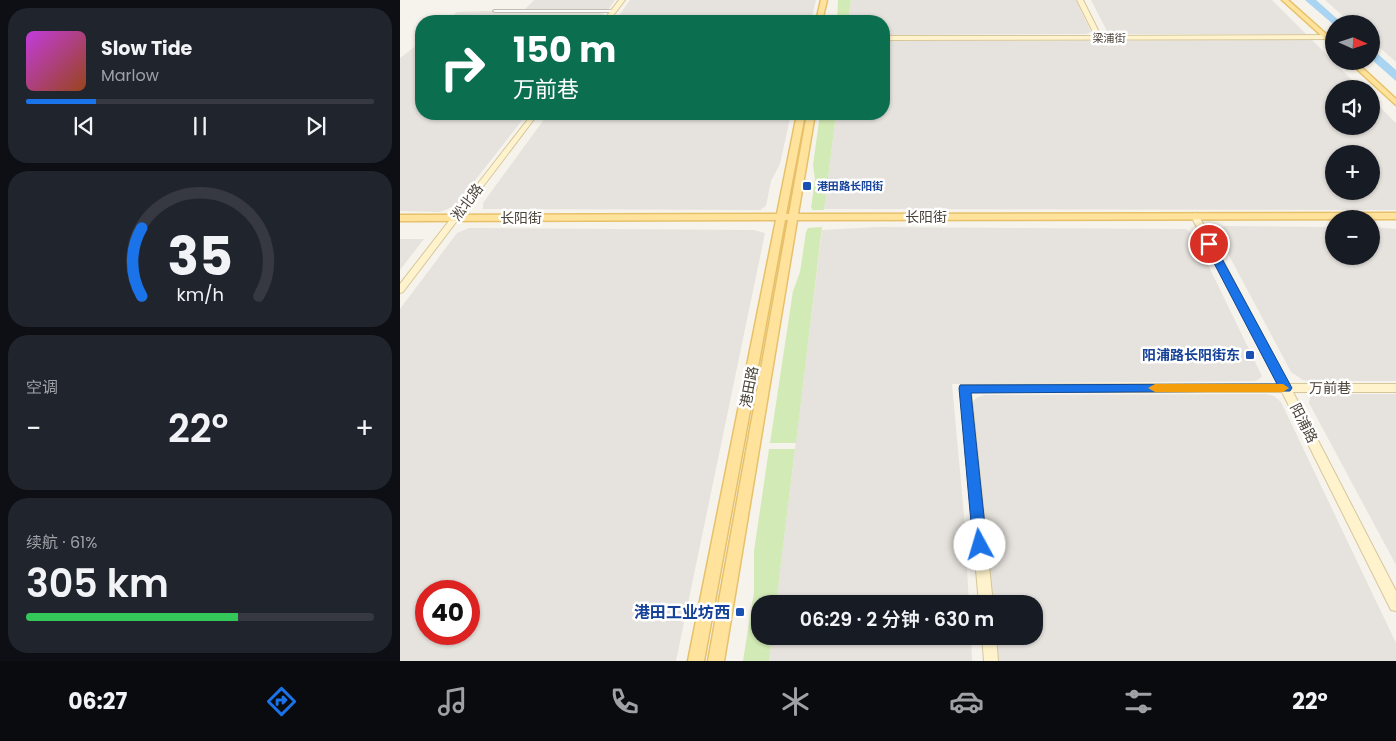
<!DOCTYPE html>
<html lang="zh">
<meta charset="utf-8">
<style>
:root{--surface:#171b24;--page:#20242c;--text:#f1f3f6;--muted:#9ea1a6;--line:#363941;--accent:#1a73e8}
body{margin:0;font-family:Poppins,"Noto Sans SC",sans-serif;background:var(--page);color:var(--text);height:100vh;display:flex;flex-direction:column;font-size:19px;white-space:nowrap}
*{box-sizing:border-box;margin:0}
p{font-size:16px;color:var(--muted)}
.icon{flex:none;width:28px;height:28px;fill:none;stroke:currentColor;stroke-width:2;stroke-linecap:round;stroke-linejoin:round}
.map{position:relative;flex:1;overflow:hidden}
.drawer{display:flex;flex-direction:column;gap:8px;padding:8px;background:#0d0f14;width:400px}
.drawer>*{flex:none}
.top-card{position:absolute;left:15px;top:15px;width:475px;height:105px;border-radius:20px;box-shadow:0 1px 4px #0004;background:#0b6e4f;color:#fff;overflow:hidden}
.needle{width:32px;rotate:93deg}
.controls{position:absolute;left:925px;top:15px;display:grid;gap:10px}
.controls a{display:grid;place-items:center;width:55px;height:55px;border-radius:50%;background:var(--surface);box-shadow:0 1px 4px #0004;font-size:25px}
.speed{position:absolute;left:15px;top:580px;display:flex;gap:10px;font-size:25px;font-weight:700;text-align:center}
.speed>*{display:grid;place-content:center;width:65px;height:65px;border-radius:50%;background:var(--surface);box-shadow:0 1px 4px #0004;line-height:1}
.speed .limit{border:8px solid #d22;background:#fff;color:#111}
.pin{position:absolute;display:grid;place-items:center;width:42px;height:42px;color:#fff;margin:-21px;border:2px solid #fff;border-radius:50%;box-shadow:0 1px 5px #0007}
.me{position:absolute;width:55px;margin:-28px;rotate:354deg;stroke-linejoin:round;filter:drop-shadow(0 0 4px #0008)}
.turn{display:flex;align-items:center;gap:18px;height:105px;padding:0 15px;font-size:22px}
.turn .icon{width:65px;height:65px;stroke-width:2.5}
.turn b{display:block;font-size:35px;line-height:42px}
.big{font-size:38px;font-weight:600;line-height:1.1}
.drawer .widget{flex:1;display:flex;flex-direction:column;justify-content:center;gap:8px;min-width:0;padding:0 18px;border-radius:20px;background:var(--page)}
.drawer .dial{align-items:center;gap:0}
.dial svg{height:130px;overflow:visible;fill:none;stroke:var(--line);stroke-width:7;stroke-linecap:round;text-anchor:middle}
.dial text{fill:var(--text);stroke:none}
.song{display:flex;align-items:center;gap:15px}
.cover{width:60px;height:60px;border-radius:8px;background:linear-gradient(135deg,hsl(290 70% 55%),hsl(20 70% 35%))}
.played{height:5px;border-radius:2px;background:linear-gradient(90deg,var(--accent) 20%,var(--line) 20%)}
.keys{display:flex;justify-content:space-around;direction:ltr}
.heat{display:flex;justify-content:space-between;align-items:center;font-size:28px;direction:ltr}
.charge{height:8px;border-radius:4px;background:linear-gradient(90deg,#34c759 61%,var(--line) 0)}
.trip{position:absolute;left:351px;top:595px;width:292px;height:50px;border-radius:20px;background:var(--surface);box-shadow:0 1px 4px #0004;font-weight:600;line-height:50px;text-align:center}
.tabs{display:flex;height:80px;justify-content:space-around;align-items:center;background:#090b0e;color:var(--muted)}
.tabs .icon{width:35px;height:35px}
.tabs .on{color:var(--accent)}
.tabs b{font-size:22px;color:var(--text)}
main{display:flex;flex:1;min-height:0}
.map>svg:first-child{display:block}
.industrial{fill:#e6e2dd;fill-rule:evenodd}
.green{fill:#d2eab5}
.water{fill:#a9d4f2}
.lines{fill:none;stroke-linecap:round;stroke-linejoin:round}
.street-casing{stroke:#c2bbae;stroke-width:2}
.secondary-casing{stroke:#d6c79b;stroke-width:2}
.primary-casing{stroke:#e6c16a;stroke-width:3}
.street{fill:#fff;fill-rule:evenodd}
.secondary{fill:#fff3cd;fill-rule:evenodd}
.primary{fill:#ffe39c;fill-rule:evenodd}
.route{fill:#1a73e8;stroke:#114b97}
.slow{fill:#f59e0b}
.transit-dot{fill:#1a4fb4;stroke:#fff;stroke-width:2}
.labels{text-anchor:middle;stroke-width:5;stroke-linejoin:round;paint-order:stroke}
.far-street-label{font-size:11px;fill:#4b4439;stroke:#fff}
.far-transit-label{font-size:11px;font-weight:bold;fill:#164399;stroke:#fff;text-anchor:start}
.street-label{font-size:14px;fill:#4b4439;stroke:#fff}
.transit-label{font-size:14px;font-weight:bold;fill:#164399;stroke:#fff;text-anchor:end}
.near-transit-label{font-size:16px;font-weight:bold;fill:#164399;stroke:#fff;text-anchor:end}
</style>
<main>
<section class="drawer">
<div class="widget">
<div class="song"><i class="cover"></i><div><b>Slow Tide</b><p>Marlow</p></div></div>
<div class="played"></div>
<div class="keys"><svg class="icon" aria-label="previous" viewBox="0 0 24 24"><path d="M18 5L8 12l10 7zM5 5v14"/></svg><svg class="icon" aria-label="pause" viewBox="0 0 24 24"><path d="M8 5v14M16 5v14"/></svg><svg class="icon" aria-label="next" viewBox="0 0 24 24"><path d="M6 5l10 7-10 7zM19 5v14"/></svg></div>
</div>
<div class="widget dial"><svg viewBox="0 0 100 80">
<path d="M14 69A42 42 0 1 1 86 69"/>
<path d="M14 69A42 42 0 0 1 14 27" stroke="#1a73e8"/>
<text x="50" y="56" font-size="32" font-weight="700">35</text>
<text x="50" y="72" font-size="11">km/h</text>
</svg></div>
<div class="widget"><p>空调</p>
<div class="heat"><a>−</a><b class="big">22°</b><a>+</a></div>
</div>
<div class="widget"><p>续航 · 61%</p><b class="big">305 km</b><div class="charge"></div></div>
</section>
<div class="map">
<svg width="996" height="661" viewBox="0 0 996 661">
<rect width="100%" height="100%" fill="#f6f3ec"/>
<path class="industrial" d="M134,0H215L208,10H124Z
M230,0H416L411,21H215Z
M451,0H676L691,32L686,34L484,35V21H448Z
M691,0H872L906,34H715L707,31Z
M925,0H996V62L971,40V24H952Z
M89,11L199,13L204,14L199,21H47L57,12Z
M912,40L961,89H934V126H971V98L996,123V210L424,209L436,114H484V41ZM934,154H971V191H934Z
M21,42V114H127L55,206L40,212L0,211V58Z
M148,114H391L380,164L371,181L366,206L360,210L83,209V203Z
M825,226L934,227V256H971V227L996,229V381H910L903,380L891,372L816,231L818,228Z
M477,227L786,229L793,234L862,376L858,380L854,381L552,384L564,515L569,604H376L422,230Z
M69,228L354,230L365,233L276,661H0V309L57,233ZM26,591H69V634H26Z
M0,239H24L0,270Z
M866,394L874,396L881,402L996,643V661H598L595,636H635V604H592L571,404L576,398L584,395Z
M917,394H996V565L909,403L910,397Z
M372,636H571L572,661H369Z"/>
<path class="green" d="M438,0H451L448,21H437Z
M420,114H436L424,210H413L411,208L415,179L413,165Z
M422,227L396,443H370L393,291L400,272L406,232L408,228Z
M369,449H395L376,604H360V636H372L369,661H343L354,592V551Z"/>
<path class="water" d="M905,0H916L943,24H934V25Z
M971,48L996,70V81L971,59Z"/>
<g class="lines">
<defs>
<path id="street" d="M94,10H214L216,11L214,12H95L93,11Z"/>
<path id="secondary" d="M219,0H225L209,21H203Z
M677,0H683L701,36L934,35V39L484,40V36H695Z
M132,114H138L3,292L0,293V284Z
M795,213L799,216L889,384H996V392H893L996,591V611L991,610L882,392H571L593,604H579L560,388L561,385L878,384L791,216Z
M582,636H596L598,661H584Z"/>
<path id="primary" d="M421,0H427L422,21H416Z
M882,0H888L934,41V47Z
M948,61H955L996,99V105Z
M397,114H405L386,214H389L407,114H415L398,214L996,213V219L397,220L324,661H308L388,220H385L304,661H288L376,220L0,221V215L377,214Z"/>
</defs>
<use href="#street" class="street-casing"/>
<use href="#secondary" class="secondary-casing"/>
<use href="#primary" class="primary-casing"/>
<use href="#street" class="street"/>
<use href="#secondary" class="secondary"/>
<use href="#primary" class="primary"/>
</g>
<path class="route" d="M806,241H809L814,244L892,388L890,391L571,393L587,545L585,550L580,551L575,550L573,545L559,388L560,385L877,384L804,244Z"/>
<path class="slow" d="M755,384H883L889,388L883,392H755L748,388Z"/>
<g class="transit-dot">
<rect x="402" y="181" width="10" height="10" rx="2.5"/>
<rect x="845" y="350" width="10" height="10" rx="2.5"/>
<rect x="335" y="607" width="10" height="10" rx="2.5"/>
</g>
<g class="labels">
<g class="far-street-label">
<text x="709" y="42">梁浦街</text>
</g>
<g class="far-transit-label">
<text x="417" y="190">港田路长阳街</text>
</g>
<g class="street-label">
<text transform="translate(67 202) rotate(-53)" y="5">淞北路</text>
<text x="526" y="222">长阳街</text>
<text x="121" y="223">长阳街</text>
<text transform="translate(349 387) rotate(-79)" y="5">港田路</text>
<text x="930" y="393">万前巷</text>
<text transform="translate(904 423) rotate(63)" y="5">阳浦路</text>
</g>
<g class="transit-label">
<text x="840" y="360">阳浦路长阳街东</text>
</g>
<g class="near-transit-label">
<text x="330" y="618">港田工业坊西</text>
</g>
</g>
</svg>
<div class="controls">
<a><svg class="needle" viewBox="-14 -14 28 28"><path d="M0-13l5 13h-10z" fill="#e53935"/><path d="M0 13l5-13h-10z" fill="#9ea1a6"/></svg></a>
<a><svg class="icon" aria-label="sound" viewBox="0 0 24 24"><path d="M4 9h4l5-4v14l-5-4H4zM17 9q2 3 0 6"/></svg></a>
<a>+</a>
<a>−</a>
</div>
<div class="speed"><div class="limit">40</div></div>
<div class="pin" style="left:809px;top:244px;background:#d93025"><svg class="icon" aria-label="arrive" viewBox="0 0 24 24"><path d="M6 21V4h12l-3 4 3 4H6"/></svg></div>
<svg class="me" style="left:580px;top:545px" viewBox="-20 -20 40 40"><circle r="19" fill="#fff"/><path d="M0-13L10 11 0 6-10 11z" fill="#1a73e8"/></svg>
<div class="trip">06:29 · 2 分钟 · 630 m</div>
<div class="top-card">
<div class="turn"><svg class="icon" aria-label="right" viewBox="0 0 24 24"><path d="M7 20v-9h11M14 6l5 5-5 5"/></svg><div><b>150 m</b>万前巷</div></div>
</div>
</div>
</main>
<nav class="tabs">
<b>06:27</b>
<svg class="icon on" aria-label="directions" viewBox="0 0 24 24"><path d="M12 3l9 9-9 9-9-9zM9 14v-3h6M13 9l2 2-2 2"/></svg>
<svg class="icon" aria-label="music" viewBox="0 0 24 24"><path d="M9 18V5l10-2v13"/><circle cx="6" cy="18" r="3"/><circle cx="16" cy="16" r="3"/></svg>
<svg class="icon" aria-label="phone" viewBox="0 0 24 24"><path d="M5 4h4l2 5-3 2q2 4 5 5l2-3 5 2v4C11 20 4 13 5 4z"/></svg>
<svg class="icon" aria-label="climate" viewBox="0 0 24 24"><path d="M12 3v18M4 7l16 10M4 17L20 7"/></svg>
<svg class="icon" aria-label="car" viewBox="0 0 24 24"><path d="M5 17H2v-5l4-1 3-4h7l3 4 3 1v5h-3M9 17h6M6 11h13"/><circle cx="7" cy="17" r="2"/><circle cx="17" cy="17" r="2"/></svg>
<svg class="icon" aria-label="filters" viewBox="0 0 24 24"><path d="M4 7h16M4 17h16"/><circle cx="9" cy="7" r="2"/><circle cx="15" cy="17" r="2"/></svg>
<b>22°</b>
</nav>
